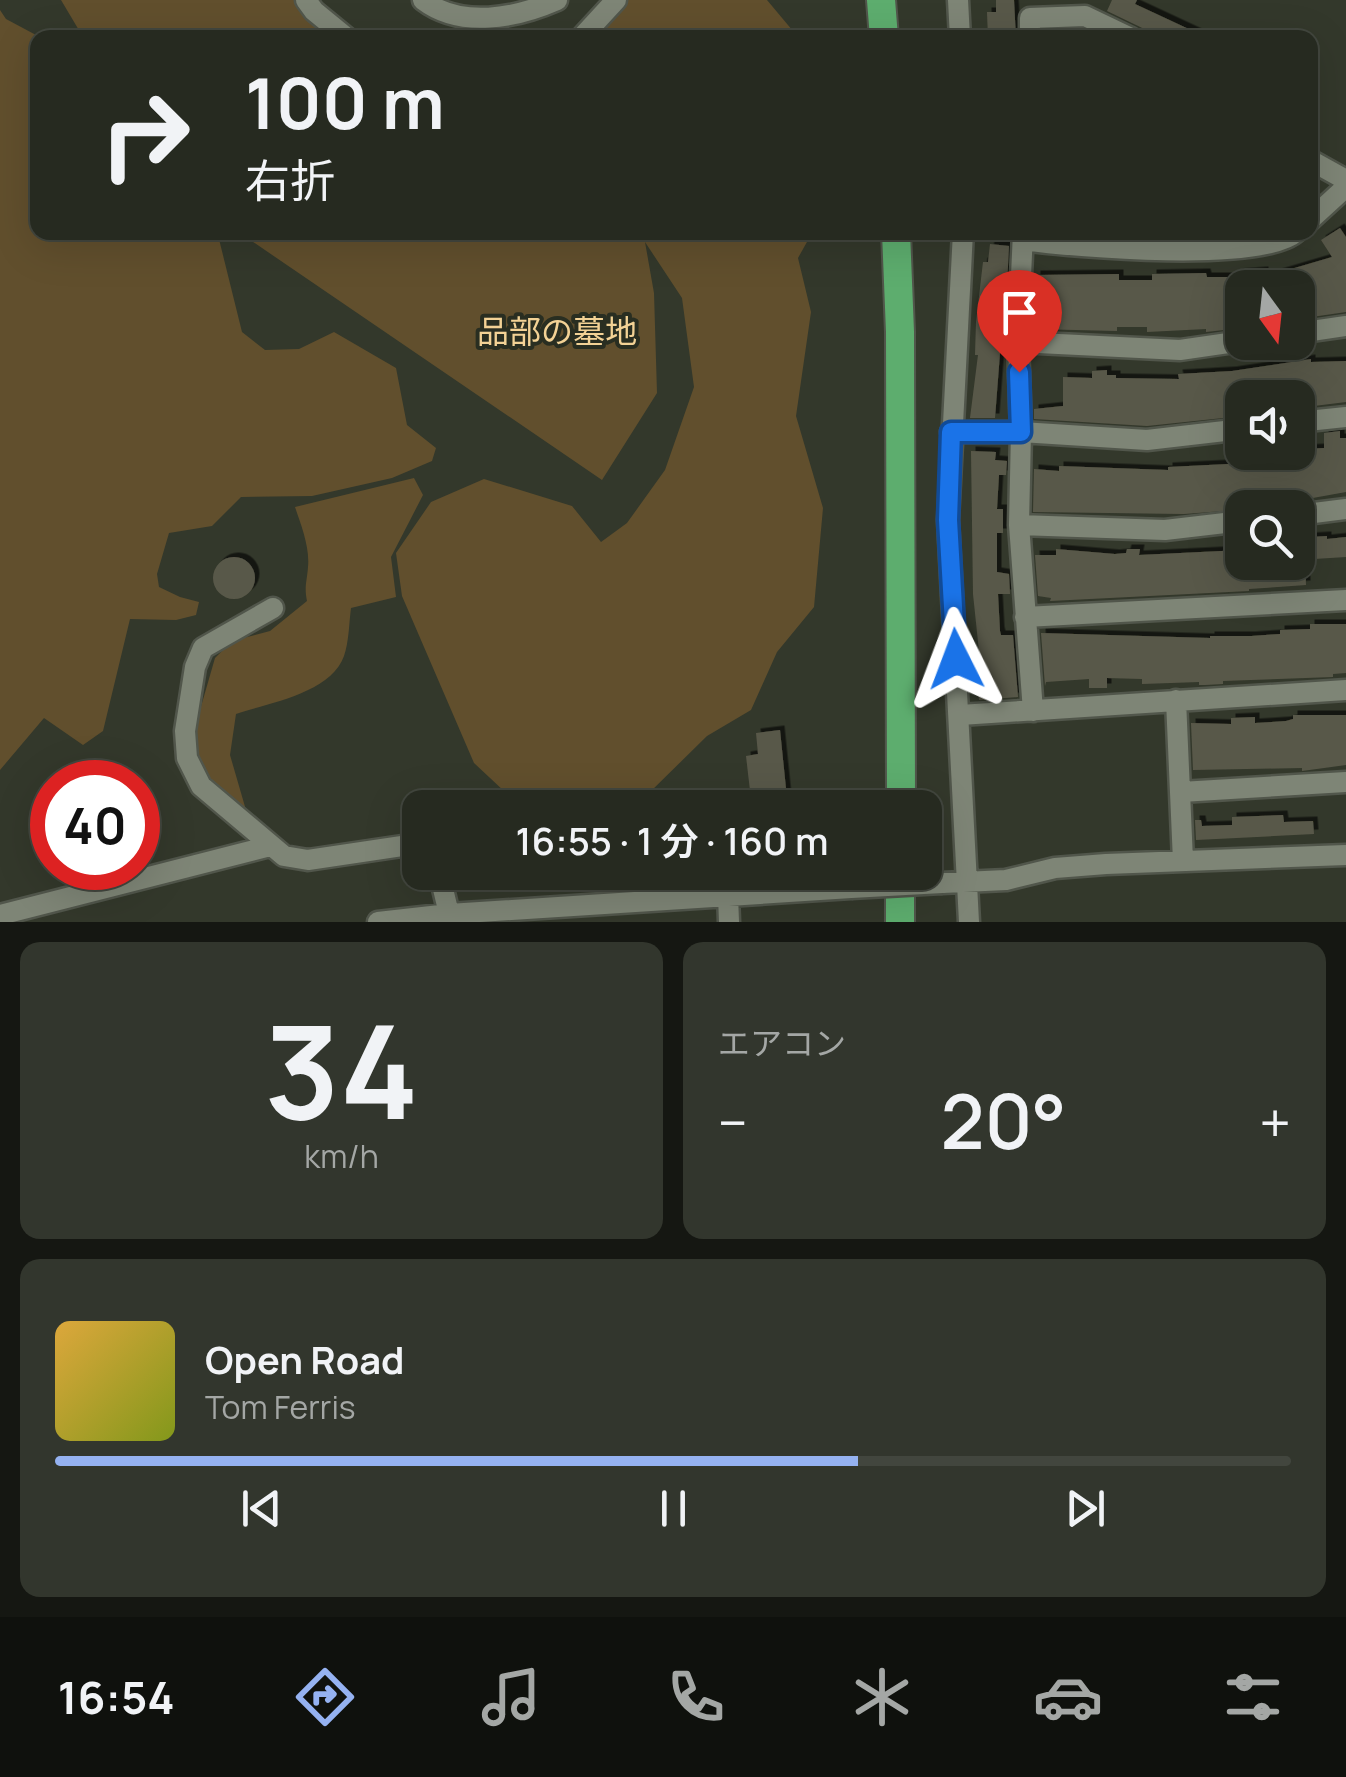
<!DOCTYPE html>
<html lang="ja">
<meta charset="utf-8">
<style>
:root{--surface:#262a20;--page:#32362d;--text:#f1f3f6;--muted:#a4a7a5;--line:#42463e;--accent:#95b2f1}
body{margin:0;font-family:Manrope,"Noto Sans JP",sans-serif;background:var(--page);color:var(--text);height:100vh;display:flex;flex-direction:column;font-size:38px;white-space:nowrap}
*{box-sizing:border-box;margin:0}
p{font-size:32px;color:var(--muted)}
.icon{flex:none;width:55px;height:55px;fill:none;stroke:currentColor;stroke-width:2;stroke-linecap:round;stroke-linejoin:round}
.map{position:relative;height:922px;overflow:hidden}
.panel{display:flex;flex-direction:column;gap:20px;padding:20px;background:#151712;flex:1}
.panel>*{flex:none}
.banner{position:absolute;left:30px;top:30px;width:1288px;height:210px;border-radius:20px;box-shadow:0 10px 40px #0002,0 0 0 2px var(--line);background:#262a20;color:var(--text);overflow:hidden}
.needle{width:65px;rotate:165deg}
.fabs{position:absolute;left:1225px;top:270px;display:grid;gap:20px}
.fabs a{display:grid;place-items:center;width:90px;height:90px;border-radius:20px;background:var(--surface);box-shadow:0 10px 40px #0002,0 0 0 2px var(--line);font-size:50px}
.speed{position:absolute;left:30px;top:760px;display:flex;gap:20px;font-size:50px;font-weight:700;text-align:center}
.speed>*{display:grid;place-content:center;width:130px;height:130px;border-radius:50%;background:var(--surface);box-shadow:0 10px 40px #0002,0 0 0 2px var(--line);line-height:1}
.speed .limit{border:15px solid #d22;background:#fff;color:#111}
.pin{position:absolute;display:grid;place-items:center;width:85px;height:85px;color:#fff;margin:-102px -42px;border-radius:50% 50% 50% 0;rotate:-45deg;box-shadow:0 0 10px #0007}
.pin .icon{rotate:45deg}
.me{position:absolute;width:110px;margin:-55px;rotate:357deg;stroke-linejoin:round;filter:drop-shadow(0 0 8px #0008)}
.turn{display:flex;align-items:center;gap:35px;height:210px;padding:0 50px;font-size:45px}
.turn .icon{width:130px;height:130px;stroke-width:2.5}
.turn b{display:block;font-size:70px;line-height:85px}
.big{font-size:75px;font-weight:600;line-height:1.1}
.panel .tile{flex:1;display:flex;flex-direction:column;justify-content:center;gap:15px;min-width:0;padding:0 35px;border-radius:20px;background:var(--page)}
.panel .dial{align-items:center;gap:0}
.dial b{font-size:130px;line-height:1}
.song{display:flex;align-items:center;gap:30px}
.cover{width:120px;height:120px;border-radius:15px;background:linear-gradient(135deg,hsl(40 70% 55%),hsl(70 70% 35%))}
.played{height:10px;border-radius:5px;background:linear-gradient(90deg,var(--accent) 65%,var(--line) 65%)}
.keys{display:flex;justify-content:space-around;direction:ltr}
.heat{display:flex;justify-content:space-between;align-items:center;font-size:55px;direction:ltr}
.panel .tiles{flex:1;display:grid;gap:20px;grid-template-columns:1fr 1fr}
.tile:last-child{grid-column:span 2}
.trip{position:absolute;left:402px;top:790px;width:540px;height:100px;border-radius:20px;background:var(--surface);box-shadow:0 10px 40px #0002,0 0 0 2px var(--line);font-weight:600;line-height:100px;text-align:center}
.tabs{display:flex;height:160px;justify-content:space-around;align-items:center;background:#0f110d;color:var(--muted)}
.tabs .icon{width:70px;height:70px}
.tabs .active{color:var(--accent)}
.tabs b{font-size:45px;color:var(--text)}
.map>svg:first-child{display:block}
.green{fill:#614f2d}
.building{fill:#595849;filter:url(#shadow)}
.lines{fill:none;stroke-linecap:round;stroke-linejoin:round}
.minor-casing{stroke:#51564b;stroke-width:25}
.highway-casing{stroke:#51564b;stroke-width:32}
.minor{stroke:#7e8576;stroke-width:20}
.highway{stroke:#5dad6e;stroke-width:28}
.minor-bridge-casing{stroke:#51564b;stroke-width:25;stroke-linecap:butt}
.minor-bridge{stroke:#7e8576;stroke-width:20}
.route-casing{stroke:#114b97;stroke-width:25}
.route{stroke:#1a73e8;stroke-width:18}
.labels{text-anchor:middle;stroke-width:8;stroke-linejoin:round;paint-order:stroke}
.park-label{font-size:32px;fill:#f3d295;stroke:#292e21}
</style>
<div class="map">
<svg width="1346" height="922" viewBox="0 0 1346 922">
<defs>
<filter id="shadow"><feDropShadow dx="4.5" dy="-4.5" stdDeviation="0" flood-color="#0009"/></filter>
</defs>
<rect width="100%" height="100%" fill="#33382b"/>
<path class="green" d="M61,0H319L304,9L331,37H83Z
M625,0H767L798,37L589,38Z
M0,10L6,19L36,35L34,141L38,143V232L214,233L218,235L242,332L265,350L299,349L334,332L396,368L407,425L436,448L432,461L392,478L312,496L241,497L212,526L169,533L157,574L159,587L180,597L199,602L196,615L176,620L130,619L103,731L83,745L44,718L0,770Z
M240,233H812L798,258L811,312L796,416L823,508L814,607L777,652L751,710L707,736L645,797L599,805L505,792L474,763L402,596L396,553L431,502L484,479L572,506L601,542L627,523L665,470L694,387L682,298L645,242L654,293L657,393L602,480Z
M414,478L423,495L391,557L396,597L351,608C349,623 349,642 344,656C331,693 269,703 236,714L230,755L248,817L206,780L195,743L198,717L215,658L232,641L270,631L307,601C304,587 307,581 308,567C310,547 301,525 295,507Z"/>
<path class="building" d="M996,0H1014L1016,38H988L987,12H996Z
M1112,0H1137L1135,4L1208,38H1163L1107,11Z
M1340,228L1346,237V312L1298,319V288H1242V328L1206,332V329L1147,332V327H1117V331L1034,329L1036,275L1119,274V280H1152V274L1206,273L1207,277H1238V273L1264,271V277L1332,257L1321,240Z
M990,244L1009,246L1005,327H1002L995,418H970L978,355H975L976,322L983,262H988Z
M1311,359V362L1346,361V402L1298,408V398H1242V416L1147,426L1034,419V409L1063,406V377L1092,378V371L1107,370V375H1116V378L1179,379L1178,374L1232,371Z
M1340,431V438H1346V492L1296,501L1288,506L1184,514L1033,512L1034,469L1059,471V466L1168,470V467L1228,464V460L1275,457L1302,453V449L1324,448V433Z
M971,451L996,452L995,460L1007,461L1006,475H999L997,509H1003V533H997V572L1009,574L1010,594H998L1000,631L1001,635H1013L1018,697L979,700L977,681L982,680L973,594Z
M1327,536V539L1346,537V557L1298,560V542L1310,541V537Z
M1056,549L1115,554L1126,553L1127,549H1140L1139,555L1242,550V562H1305L1306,585L1249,589V591L1050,601L1051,598L1038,596L1035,555H1056Z
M213 578a21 21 0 1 1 42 0a21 21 0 1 1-42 0Z
M1310,624H1346V673L1333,674V677L1223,681V684L1205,685H1199V682L1142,684V679L1107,678V688H1089V679L1046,682L1045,686L1041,633L1210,638V636H1251L1280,634V630L1310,629Z
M1293,715H1346V765L1302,771V768L1193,770L1191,723L1231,724V718L1255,717V723L1286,721L1293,719Z
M780,730L788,808H752L746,756L758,754L756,733Z
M1283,815L1284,822L1313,821L1314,834L1196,840L1195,820H1201L1202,826L1232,825V817Z"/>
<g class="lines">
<defs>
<path id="minor" d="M306,0L314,11L347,38
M423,0C461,29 516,18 557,0
M958,0L960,38
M581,38L616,0
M1030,38V18L1085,16L1131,38
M1310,160L1346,180
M1310,220L1346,187
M963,232L948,520L969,922
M1023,232L1018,342L1021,432L1019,525L1033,711
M1023,240C1073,247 1263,263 1296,232
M1298,333L1346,326
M1018,342L1180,350L1242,341
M1298,422L1346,417
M951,432H1021L1147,440L1242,429
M1298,515L1346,509
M1019,525L1165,530L1242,521
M273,608L203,648L195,667L185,731L187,758L201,786L284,856L308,860L402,846L420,854
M1025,617L1346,600
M1176,700L1183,861
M960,715L1346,690
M1181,792L1346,782
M439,872L449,914
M942,883L1006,880L1055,868L1106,864L1346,855
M728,895L729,922
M0,915L270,846
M378,922L449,914L851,888"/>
<path id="highway" d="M881,0L884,38
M896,232L900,332L901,808
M900,922V872"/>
</defs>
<use href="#minor" class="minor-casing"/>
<use href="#highway" class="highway-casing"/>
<use href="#minor" class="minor"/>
<use href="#highway" class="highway"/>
<defs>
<path id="minor-bridge" d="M851,888L942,883"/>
</defs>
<use href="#minor-bridge" class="minor-bridge-casing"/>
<use href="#minor-bridge" class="minor-bridge"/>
</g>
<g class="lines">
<defs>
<path id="route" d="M956,659L948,520L951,432H1021L1019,372"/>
</defs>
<use href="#route" class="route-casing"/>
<use href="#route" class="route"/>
</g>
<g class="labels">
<g class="park-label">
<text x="557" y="343">品部の墓地</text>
</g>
</g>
</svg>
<div class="fabs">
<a><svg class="needle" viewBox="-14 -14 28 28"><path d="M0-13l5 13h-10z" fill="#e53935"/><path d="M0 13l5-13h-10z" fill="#a4a7a5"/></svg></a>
<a><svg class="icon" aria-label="sound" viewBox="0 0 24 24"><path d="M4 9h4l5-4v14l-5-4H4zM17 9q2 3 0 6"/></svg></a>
<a><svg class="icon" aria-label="search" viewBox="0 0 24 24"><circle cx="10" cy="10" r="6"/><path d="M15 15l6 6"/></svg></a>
</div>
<div class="speed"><div class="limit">40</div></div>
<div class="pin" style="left:1019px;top:372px;background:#d93025"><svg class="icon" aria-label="arrive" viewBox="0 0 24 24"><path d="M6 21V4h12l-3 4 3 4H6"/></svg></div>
<svg class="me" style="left:956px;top:659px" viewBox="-20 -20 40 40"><path d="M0-17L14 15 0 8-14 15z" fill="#1a73e8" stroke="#fff" stroke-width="4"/></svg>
<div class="trip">16:55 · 1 分 · 160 m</div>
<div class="banner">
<div class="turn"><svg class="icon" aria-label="right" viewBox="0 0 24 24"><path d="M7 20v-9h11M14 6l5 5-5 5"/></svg><div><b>100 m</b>右折</div></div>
</div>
</div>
<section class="panel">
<div class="tiles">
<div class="tile dial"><b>34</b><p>km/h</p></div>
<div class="tile"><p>エアコン</p>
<div class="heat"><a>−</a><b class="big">20°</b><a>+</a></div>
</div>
<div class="tile">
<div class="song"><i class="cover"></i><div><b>Open Road</b><p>Tom Ferris</p></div></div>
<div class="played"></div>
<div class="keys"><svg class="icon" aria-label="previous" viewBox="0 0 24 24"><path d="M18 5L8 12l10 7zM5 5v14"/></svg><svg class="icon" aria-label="pause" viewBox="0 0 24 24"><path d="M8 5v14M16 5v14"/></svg><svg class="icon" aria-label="next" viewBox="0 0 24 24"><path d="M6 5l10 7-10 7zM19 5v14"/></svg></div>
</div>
</div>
</section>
<nav class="tabs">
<b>16:54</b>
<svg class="icon active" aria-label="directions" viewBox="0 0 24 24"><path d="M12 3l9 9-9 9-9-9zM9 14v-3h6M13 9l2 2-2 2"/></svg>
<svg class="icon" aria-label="music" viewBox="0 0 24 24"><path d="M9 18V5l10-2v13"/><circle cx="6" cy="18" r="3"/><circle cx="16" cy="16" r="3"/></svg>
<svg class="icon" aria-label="phone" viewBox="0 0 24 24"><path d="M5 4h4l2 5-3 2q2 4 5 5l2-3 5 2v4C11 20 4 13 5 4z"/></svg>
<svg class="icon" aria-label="climate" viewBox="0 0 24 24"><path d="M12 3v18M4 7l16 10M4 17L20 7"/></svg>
<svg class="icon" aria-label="car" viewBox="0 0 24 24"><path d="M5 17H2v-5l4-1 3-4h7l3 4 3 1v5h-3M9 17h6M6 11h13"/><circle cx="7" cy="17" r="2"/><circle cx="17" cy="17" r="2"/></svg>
<svg class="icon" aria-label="filters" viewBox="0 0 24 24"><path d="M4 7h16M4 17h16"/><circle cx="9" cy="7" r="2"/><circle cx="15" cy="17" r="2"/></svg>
</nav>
